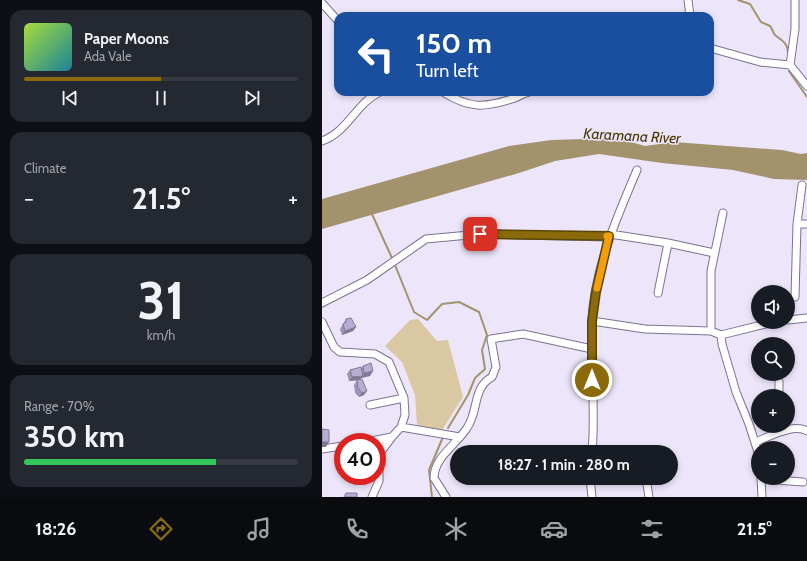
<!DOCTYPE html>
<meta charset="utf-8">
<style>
:root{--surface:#171b24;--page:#242831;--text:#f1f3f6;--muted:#9ea1a6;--line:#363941;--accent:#8a6a0a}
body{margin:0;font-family:Cabin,sans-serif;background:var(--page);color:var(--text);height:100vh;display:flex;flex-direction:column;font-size:15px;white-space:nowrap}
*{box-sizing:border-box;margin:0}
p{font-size:13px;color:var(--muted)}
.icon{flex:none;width:22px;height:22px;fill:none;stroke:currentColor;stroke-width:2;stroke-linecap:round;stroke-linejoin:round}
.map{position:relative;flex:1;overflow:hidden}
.sheet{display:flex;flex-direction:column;gap:10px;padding:10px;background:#0d0f14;width:322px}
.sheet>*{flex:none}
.top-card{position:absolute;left:12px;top:12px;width:380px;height:84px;border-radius:12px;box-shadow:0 2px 6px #0003;background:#1a4fa0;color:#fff;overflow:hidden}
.buttons{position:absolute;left:429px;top:285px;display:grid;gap:8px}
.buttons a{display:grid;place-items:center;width:44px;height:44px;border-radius:50%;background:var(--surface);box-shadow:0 2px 6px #0003;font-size:20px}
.speed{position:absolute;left:12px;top:433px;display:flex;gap:8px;font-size:20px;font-weight:700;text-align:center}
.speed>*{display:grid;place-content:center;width:52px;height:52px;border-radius:50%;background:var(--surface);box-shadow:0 2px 6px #0003;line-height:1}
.speed .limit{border:6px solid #d22;background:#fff;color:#111}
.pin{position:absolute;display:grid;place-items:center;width:34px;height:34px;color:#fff;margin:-17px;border-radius:8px;box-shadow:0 2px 6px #0006}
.me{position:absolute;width:44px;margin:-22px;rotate:0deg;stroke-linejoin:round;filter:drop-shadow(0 0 3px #0008)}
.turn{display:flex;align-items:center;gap:14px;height:84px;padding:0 16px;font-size:18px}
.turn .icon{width:52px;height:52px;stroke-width:2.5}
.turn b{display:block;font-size:28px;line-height:34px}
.big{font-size:30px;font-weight:700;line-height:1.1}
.sheet .tile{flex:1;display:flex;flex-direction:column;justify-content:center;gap:6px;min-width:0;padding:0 14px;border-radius:12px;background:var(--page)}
.sheet .dial{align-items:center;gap:0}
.dial b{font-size:52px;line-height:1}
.song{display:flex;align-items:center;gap:12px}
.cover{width:48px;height:48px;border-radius:6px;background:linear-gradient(135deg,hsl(80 70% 55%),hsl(190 70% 35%))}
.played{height:4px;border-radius:2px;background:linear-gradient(90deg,var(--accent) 50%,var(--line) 50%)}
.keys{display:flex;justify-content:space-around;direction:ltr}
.heat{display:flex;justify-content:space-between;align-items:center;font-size:22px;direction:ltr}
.charge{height:6px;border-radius:3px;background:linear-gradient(90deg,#34c759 70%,var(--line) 0)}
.trip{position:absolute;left:128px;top:445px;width:228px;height:40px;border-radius:20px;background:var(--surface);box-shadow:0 2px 6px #0003;font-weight:700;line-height:40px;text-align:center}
.tab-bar{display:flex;height:64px;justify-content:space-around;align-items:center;background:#090b0e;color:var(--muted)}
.tab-bar .icon{width:28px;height:28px}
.tab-bar .active{color:var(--accent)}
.tab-bar b{font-size:18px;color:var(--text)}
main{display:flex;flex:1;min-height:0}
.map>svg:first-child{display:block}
.green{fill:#d9c8a2}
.water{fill:#a3936d}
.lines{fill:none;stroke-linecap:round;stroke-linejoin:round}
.stream{stroke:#a3936d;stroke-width:2}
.minor-casing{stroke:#7c7291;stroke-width:9}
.minor{stroke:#fff;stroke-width:7}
.wall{fill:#9e94b5}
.shaded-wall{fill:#817893}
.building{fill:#b8acd2;stroke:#817893}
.route-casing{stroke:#5a4506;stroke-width:10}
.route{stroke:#8a6a0a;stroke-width:7}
.slow{stroke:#f59e0b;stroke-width:7}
.labels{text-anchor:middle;stroke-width:3;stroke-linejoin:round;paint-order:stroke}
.water-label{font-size:15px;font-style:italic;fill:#493703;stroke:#ede6fb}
</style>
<main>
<section class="sheet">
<div class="tile">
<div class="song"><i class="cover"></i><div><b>Paper Moons</b><p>Ada Vale</p></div></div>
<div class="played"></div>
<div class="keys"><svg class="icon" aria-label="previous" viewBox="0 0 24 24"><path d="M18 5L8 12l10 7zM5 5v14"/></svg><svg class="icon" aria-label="pause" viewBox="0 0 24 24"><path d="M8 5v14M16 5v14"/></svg><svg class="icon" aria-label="next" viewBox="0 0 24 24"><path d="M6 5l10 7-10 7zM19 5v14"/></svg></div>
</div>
<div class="tile"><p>Climate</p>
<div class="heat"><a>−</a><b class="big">21.5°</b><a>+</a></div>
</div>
<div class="tile dial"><b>31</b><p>km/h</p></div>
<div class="tile"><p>Range · 70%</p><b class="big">350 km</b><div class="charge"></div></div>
</section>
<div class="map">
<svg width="485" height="497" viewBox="0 0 485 497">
<rect width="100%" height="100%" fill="#ede6fb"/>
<path class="green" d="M96,319L115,341L126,340L141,397L120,430L95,425L93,395L80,362L63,346L88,320Z"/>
<path class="water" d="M295,138L323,146L352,142L460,150L479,154L485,153V180L452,179L411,170L340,163L277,154L233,161L197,173L0,229V199L187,146L229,140Z"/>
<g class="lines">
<path class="stream" d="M416,0L428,4L439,22L448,26C450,28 451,33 453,35C459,40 466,43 466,52
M467,71L485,97
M49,212L70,258
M73,265L92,312L105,320L120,304L137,302L157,312L165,335L160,350L163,369L153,378L146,395L126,428
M110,497L107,470L121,437"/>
<defs>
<path id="minor" d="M366,0L368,16
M0,3L16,21
M388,48L438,62L468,65L485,86
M468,65L473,29V0
M121,92C148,109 162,108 193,98C198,96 202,93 207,92
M0,141C26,132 34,103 58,92
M475,224H485
M288,234L346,243L336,293
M346,243L392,253
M473,297L475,224L480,185
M0,303L45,280L104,239L158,234L287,237
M466,320L485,318
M270,321L323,329L389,331L399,335L452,322
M0,322L12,347L18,352L53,354L67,362L82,398L83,415L79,427L138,437
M389,331V271L401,213
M399,335L400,344L414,392L427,424L436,452
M457,382V396
M48,405L82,398
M44,442L70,437L79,427
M433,442C447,437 472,423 485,431
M0,449L21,446
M270,452C274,409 268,364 270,321C272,269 295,217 315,170
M58,453L70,437
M268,478L270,497
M324,478L327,497
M439,478L440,497
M439,479L481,482
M50,497L57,481V440
M124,497L112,478C112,457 135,444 145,428C157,411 150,388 170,377L174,367L169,339L201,334L270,349"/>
</defs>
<use href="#minor" class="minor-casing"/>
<use href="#minor" class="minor"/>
</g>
<path class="wall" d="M24,319L34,327L31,331L20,335L18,329Z
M41,366L48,376L39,378L38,380L42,395L37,397L33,393L32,385L35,380H36L27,381L25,374L28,370L39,368Z"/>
<path class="shaded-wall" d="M34,327L31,331L20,335L23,331Z
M51,371L48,376L39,378L38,380L27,381L30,377L41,376L42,373Z
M45,391L42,395L37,397L40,393Z
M0,442H7L4,447H0Z"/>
<path class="building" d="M29,318L34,327L23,331L21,324L24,322V319Z
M49,363L51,371L42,373L41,366Z
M39,367L41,376L30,377L28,370Z
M40,379L45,391L40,393L36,388L35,380Z
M0,429L7,430V442H0Z
M24,493H35V497H22Z"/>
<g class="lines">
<defs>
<path id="route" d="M158,234L287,236L274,292L270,321V380"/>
</defs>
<use href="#route" class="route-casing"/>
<use href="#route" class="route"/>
<path class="slow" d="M275,288L287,236H285"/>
</g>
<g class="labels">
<g class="water-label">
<text transform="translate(310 136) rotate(3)" y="5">Karamana River</text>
</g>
</g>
</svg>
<div class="buttons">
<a><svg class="icon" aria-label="sound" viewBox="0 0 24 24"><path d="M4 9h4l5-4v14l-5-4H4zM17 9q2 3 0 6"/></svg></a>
<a><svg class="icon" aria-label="search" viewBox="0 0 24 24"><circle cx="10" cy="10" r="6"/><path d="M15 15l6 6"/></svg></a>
<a>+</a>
<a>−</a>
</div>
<div class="speed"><div class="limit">40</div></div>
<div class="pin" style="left:158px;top:234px;background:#d93025"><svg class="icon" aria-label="arrive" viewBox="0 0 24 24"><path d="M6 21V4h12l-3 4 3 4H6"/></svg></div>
<svg class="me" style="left:270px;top:380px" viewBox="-20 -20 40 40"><circle r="17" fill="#8a6a0a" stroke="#fff" stroke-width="3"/><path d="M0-11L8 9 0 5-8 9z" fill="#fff"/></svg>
<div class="trip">18:27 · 1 min · 280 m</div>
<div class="top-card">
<div class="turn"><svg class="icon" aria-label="left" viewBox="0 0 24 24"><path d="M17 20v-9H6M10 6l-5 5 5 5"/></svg><div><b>150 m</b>Turn left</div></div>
</div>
</div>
</main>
<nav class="tab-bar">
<b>18:26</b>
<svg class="icon active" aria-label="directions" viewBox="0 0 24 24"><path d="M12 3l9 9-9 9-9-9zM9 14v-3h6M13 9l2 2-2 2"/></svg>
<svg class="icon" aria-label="music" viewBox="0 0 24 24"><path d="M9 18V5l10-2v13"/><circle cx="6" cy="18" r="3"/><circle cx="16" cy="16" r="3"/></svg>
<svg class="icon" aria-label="phone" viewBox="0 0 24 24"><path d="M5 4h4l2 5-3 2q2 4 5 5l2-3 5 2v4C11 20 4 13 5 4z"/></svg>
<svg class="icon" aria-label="climate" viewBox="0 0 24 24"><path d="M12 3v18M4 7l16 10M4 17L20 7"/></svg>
<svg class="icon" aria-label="car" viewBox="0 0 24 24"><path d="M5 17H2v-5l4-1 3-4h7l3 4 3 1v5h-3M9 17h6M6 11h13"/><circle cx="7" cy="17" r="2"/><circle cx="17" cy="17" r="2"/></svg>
<svg class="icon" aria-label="filters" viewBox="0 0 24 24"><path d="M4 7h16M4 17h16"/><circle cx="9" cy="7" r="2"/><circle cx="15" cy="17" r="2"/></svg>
<b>21.5°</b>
</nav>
